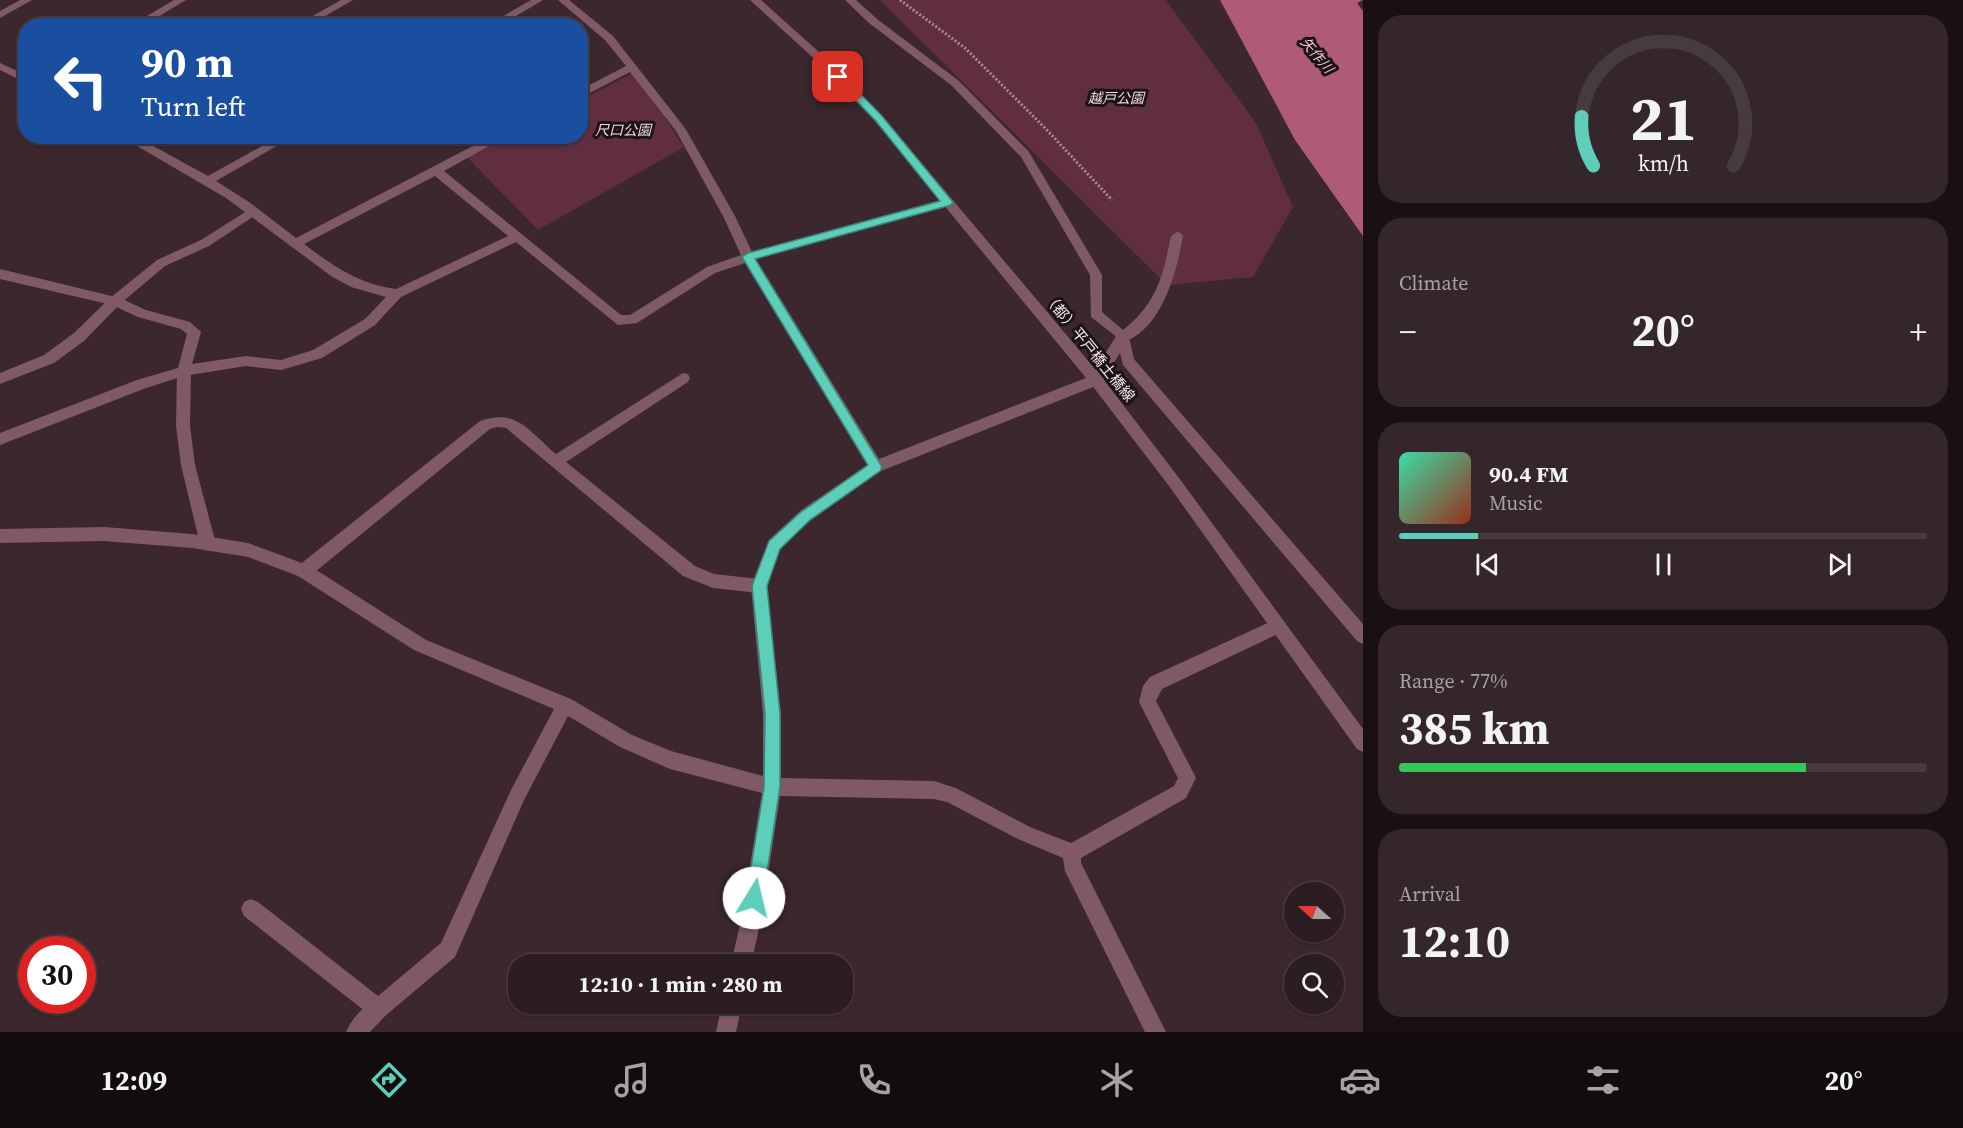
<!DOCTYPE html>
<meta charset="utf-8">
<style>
:root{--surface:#2c1d22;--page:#34262a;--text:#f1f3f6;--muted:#a6a2a5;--line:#483b40;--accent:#5dceb9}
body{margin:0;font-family:"Source Serif 4","Noto Sans JP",serif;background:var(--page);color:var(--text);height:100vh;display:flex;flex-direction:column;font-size:22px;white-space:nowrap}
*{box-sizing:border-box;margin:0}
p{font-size:20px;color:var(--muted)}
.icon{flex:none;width:33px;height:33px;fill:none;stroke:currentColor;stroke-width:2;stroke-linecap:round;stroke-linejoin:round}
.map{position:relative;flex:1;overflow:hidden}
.panel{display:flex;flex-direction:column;gap:15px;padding:15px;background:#181013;width:600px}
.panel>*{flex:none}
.hud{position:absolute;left:18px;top:18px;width:570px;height:126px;border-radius:24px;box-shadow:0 2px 4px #0004,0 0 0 2px var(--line);background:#1a4fa0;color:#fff;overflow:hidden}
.needle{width:39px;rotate:291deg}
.controls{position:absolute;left:1284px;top:882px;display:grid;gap:12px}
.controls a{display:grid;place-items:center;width:60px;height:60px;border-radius:50%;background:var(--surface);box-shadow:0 2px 4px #0004,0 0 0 2px var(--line);font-size:30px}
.speed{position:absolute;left:18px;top:936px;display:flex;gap:12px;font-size:30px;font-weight:700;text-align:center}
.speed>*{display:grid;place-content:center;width:78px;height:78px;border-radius:50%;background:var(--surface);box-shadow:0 2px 4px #0004,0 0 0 2px var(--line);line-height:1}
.speed .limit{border:9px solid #d22;background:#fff;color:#111}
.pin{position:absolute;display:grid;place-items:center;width:51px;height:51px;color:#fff;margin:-26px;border-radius:12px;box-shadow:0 3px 9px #0006}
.me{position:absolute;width:66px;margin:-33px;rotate:9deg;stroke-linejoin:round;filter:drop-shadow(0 0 4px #0008)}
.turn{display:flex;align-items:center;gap:21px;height:126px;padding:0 24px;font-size:27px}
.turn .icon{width:78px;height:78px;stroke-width:2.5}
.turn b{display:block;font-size:42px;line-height:51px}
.big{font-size:45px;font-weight:700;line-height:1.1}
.panel .widget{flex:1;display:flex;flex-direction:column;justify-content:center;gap:9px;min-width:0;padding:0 21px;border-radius:24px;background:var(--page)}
.panel .dial{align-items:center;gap:0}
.dial svg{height:156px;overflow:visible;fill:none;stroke:var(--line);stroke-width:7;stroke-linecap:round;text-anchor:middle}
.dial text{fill:var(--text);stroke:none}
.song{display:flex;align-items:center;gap:18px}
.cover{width:72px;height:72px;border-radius:9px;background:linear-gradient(135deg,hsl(160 70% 55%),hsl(10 70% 35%))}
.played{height:6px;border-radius:3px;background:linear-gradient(90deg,var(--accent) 15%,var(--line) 15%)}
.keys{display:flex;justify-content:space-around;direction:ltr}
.heat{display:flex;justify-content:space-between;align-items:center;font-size:33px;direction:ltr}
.charge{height:9px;border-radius:4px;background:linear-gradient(90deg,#34c759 77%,var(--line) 0)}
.trip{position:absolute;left:508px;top:954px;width:345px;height:60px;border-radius:24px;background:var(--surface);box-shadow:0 2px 4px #0004,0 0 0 2px var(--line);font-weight:700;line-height:60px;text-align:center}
.tab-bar{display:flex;height:96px;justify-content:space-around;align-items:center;background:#120c0e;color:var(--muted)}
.tab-bar .icon{width:42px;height:42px}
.tab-bar .on{color:var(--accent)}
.tab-bar b{font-size:27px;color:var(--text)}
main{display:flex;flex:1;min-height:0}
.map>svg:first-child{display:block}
.green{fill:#602e40}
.water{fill:#af5b78}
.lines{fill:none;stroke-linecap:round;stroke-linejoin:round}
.path{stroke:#a08f94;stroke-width:3;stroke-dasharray:2 2;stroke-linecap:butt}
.service{fill:#7f5a65;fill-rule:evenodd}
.minor{fill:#7f5a65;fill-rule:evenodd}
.tertiary{fill:#7f5a65;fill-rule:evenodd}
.route{fill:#5dceb9;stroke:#3c8678;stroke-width:1.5}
.labels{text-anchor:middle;stroke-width:6;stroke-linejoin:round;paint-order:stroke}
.far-water-label{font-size:14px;font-style:italic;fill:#f4c4d2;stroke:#1c1316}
.far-park-label{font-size:14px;font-style:italic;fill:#f2d9e0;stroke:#1c1316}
.street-label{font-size:15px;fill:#f6e8ec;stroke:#1c1316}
</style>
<main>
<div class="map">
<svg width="1363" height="1032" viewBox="0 0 1363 1032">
<rect width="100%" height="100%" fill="#3b272d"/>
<path class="green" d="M880,0H1166L1256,123L1293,207L1253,277L1167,285Z
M635,72L684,147L538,230L467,157L508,137L580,136L581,100Z"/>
<path class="water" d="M1220,0H1363L1357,3L1363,11V236L1295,140Z"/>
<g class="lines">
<path class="path" d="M900,0L965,48L1045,128L1112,200"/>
<path class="service" d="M845,0H856L877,19L959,81L1029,152L1102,275V312L1123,330C1157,303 1163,276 1171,236L1177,232L1181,233L1183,236C1177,271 1162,330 1123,342L1091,317L1090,275L1021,157L951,85L869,23Z
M253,207L259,211L257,214L209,246L165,266L120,304L84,341L54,363L0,384V373L44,355L74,333L110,298L157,260L201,240Z
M184,366L191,371L190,426L195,465L216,544L213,549L208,551L203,549L200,544L181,465L176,426L177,371Z
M683,373L688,374L690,378L688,382L566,462L695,566L714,574L759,579L765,581L767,586L765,591L759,593L713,588L683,576L506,428L497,427L490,429L310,576L304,578L298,576L296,571L298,566L480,421C517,408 529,431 556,454Z
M378,999L385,1002L388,1009L385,1016L370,1032H346C351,1019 365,1004 378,999Z"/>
<path class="minor" d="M20,0H32L0,18V11Z
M174,0H186L143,26H130Z
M341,0H353L308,26H295Z
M531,0H543L499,26H486Z
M558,0H569L613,36L685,128L735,216L752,252L948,198L952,199V205L756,259L879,459L1091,376L1118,333H1128L1134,359L1363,624V644L1357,641L1123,365L1120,353L1101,384L881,471L810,521L780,549L767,586L781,714V778L934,781L956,788L1030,827L1071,843L1174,786L1178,778L1139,702L1143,686L1150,677L1272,621L1278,618L1284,621L1286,626L1284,631L1162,689L1156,701L1193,772L1196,778L1186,798L1081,858V863L1166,1032H1145L1065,871L1063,858L1018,839L947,802L934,799L780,796L761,920L751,964H731L741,920L762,793L670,769L620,747L568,716L524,800L455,957L385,1016L378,1019L371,1016L244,916L241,909L244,902L251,899L258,902L378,996L441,943L512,788L554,709L414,650L298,576L248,557L192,548L104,541L0,543V529L104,527L192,534L248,543L310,566L426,640L571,699L632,735L671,751L763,776V714L751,586L769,540L800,511L867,465L745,263L715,273L637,323L618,325L516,242L401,297L375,325L322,358L281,370L246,366L184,376L146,388L0,445V433L137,380L178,368L187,334L181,329L138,317L112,305L0,279V269L120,298L146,310L190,322L201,332L192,364L246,356L281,360L313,350L365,319L386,297L351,287L331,276L226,198L120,136H135L208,176L280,136H294L216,181L249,202L296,238L492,136H507L444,171L621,315H630L707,267L741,255L723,216L676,131L630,72L580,98V90L626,66L605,40ZM435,176L508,236L396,289C359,284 333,266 304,244Z
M0,63L26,75V83L0,70Z
M722,1004H742L736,1032H716Z"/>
<path class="tertiary" d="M750,0H761L829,61L882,116L1101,376L1179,478L1363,729V752L1357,749L1169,486L1091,384L874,120L821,65Z"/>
</g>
<path class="route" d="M835,75H842L882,116L953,202L951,205L755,259L882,467L880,471L810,520L780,549L767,586L780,714V787L763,898L760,904L754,906L748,904L746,898L764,787L765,714L752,586L769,541L801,512L868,465L742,257L748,253L940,201L875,120L835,79Z"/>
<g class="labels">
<g class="far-water-label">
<text transform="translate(1317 55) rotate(50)" y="5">矢作川</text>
</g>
<g class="far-park-label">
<text x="1116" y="103">越戸公園</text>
<text x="623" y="135">尺口公園</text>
</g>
<g class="street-label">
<text transform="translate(1089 347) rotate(51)" y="5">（都）平戸橋土橋線</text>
</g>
</g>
</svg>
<div class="controls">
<a><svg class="needle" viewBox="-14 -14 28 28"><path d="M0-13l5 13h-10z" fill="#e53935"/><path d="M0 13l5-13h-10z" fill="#a6a2a5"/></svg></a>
<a><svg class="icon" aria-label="search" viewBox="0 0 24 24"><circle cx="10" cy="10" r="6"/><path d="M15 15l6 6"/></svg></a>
</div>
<div class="speed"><div class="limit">30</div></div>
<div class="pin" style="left:838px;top:77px;background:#d93025"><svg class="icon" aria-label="arrive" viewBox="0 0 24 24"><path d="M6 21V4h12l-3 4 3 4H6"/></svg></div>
<svg class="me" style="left:754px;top:898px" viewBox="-20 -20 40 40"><circle r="19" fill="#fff"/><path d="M0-13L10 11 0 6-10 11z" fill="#5dceb9"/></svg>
<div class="trip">12:10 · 1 min · 280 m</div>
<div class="hud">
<div class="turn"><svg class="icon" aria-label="left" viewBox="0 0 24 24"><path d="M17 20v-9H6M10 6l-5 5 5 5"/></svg><div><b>90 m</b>Turn left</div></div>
</div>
</div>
<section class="panel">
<div class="widget dial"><svg viewBox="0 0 100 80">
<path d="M14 69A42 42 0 1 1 86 69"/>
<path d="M14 69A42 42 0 0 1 8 44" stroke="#5dceb9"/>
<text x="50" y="56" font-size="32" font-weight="700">21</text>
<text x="50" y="72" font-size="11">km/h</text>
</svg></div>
<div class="widget"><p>Climate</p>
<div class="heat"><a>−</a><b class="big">20°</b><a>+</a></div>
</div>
<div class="widget">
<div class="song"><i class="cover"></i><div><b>90.4 FM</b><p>Music</p></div></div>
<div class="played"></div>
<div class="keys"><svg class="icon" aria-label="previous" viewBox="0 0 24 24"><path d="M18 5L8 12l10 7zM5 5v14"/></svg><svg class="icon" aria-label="pause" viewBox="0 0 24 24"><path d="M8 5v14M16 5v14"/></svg><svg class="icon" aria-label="next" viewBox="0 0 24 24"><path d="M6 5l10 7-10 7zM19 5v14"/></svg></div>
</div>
<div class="widget"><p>Range · 77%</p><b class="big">385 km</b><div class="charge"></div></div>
<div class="widget"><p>Arrival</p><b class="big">12:10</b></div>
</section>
</main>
<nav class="tab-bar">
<b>12:09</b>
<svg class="icon on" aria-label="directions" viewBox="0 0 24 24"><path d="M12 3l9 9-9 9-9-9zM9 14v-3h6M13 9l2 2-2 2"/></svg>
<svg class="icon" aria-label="music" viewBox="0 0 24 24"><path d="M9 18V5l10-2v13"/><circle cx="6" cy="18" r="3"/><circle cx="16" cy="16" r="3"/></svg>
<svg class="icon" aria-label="phone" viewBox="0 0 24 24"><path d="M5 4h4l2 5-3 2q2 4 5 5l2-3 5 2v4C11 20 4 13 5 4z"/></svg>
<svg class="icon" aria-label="climate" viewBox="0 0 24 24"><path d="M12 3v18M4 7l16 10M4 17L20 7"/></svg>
<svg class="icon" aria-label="car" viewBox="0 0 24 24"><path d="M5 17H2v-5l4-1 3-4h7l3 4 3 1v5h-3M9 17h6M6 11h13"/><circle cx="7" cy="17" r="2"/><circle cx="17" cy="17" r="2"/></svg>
<svg class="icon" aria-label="filters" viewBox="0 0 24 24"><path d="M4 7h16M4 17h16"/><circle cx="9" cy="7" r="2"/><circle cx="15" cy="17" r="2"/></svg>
<b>20°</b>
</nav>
